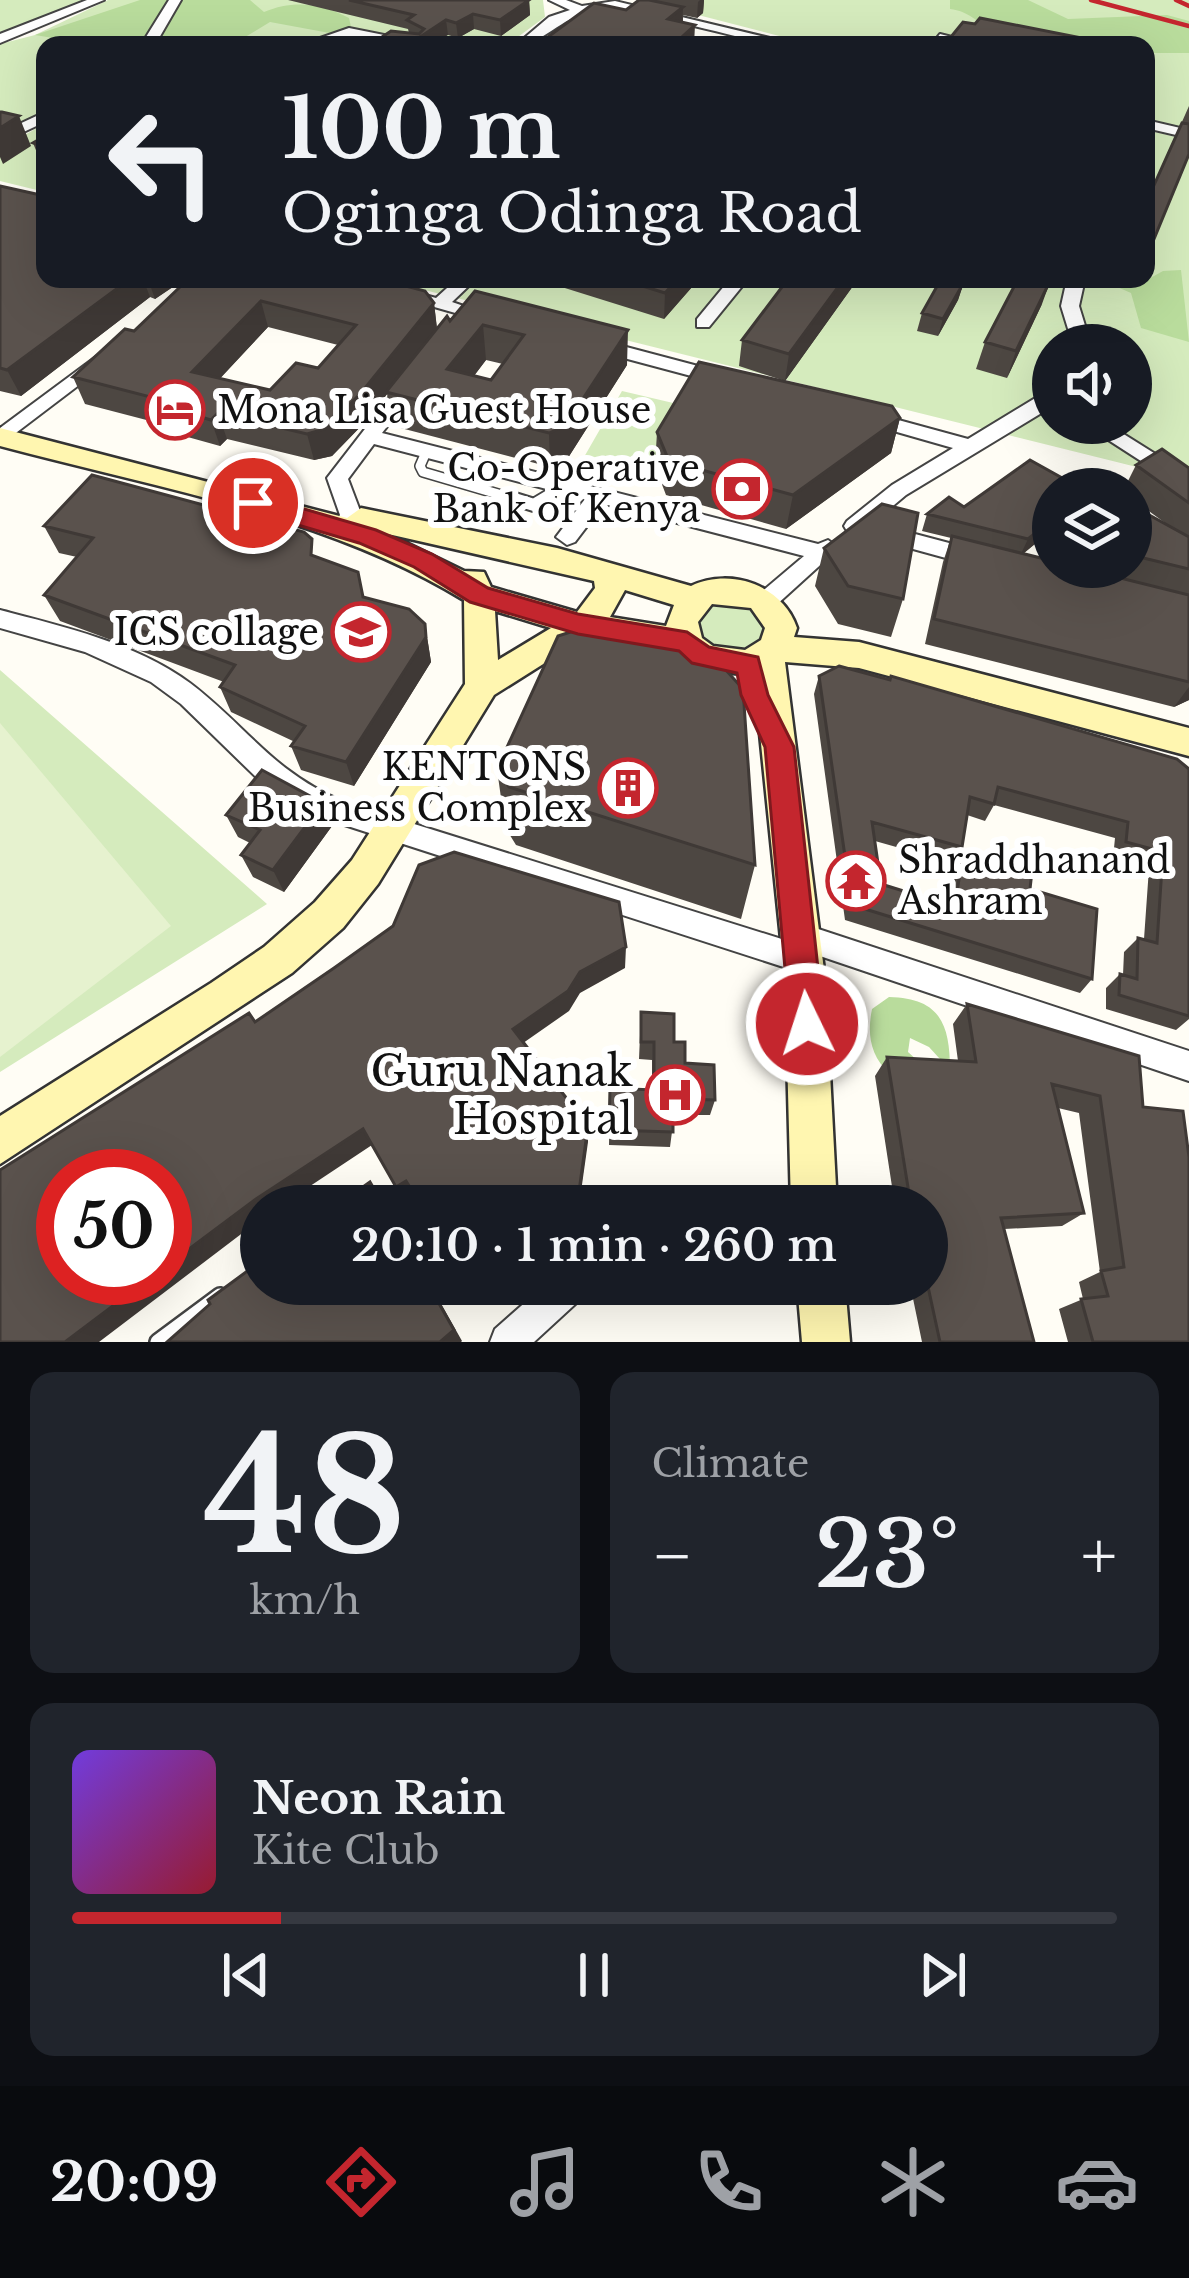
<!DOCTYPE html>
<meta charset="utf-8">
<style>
:root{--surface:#171b24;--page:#20242c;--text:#f1f3f6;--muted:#9ea1a6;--line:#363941;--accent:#c4262e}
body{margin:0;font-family:"Libre Baskerville",serif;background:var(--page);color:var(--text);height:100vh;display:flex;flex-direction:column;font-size:45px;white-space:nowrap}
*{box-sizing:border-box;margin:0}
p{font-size:39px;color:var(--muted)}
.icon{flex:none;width:66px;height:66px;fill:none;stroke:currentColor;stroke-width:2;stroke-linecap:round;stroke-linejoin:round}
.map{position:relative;height:1342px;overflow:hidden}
.drawer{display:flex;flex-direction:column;gap:30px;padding:30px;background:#0d0f14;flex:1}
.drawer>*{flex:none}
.banner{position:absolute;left:36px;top:36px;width:1119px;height:252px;border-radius:24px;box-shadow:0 12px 48px #0002;background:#171b24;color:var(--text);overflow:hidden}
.tools{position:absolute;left:1032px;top:324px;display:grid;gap:24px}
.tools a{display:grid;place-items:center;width:120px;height:120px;border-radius:50%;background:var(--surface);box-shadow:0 12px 48px #0002;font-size:60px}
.speed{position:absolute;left:36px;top:1149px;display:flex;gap:24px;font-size:60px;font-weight:700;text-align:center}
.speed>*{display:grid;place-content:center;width:156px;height:156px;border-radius:50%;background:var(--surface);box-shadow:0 12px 48px #0002;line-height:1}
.speed .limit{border:18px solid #d22;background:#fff;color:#111}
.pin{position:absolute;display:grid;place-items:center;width:102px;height:102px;color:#fff;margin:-51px;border:6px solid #fff;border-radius:50%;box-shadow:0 3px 12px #0007}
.me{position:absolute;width:132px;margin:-66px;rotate:356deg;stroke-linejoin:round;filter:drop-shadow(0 0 9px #0008)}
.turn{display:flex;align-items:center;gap:42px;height:252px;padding:0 48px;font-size:54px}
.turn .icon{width:156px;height:156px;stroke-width:2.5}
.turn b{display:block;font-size:84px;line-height:102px}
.big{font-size:90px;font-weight:600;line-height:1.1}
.drawer .widget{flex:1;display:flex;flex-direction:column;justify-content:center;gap:18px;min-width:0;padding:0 42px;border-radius:24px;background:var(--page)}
.drawer .dial{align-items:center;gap:0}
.dial b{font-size:156px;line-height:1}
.song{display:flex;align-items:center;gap:36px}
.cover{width:144px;height:144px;border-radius:18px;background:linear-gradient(135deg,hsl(260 70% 55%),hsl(350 70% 35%))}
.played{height:12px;border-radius:6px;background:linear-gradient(90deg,var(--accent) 20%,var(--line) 20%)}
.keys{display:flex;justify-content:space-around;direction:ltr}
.heat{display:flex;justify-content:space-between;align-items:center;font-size:66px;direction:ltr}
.drawer .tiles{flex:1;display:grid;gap:30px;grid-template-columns:1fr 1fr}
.widget:last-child{grid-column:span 2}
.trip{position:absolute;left:240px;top:1185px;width:708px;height:120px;border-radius:60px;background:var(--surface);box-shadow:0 12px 48px #0002;font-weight:600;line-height:120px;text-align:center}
.tab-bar{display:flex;height:192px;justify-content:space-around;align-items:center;background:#090b0e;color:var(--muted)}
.tab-bar .icon{width:84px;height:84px}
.tab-bar .current{color:var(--accent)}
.tab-bar b{font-size:54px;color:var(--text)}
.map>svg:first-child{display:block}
.green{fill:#d5ebbd;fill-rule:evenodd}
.forest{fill:#b9dc9c}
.pitch{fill:#e6f2cf}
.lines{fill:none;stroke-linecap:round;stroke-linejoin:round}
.lane-far2-casing{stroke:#444;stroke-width:12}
.lane-far1-casing{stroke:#444;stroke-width:16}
.lane-casing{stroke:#444;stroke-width:20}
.street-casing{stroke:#444;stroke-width:4}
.secondary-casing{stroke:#333;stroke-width:5}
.lane-far2{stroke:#fff;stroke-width:9}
.lane-far1{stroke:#fff;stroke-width:12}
.lane{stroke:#fff;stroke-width:15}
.street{fill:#fff;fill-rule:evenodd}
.secondary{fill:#fff6b0;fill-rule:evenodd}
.rail{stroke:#c4262e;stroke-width:4.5}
.wall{fill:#4d4742;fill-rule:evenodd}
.shaded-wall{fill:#3f3936}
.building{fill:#5a524d;stroke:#3f3936;stroke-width:3;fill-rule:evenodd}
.route{fill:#c4262e;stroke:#7f191e;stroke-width:3}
.labels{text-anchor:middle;stroke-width:12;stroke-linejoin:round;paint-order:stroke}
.poi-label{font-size:36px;fill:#111;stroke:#fff;text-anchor:end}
.near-poi-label{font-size:42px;fill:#111;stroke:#fff;text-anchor:end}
</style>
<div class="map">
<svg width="1189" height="1342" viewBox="0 0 1189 1342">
<rect width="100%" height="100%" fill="#fffdf5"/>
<path class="green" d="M0,0H83L61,14L0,34Z
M108,0H543L545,17L507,45H45V192L0,181V149L37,128L0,116V44L35,35Z
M640,0H1189V129L1146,119V45H814Z
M1146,130L1189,140V480L380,279H1146ZM1053,345H1131V423H1053Z
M622,391L686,406L640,486L576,471Z
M728,593L773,619L755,657L705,651L690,616Z
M0,670L267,904L0,1072Z"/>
<path class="forest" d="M140,0H250L264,12C294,0 319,3 349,18L351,27L335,34L270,22L232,45L113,37L83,43L35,35Z
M950,0H1028L1068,19L1167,15L1189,21V53H1146V45C1101,45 1033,48 992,30C976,22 969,11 950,9Z
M1181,270L1189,342L1141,328L1131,293L1099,279L1145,281L1163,271Z
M889,997C940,998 950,1024 950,1070L929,1047L910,1038L908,1052L918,1061L889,1073C870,1055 867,1034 872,1009Z"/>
<path class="pitch" d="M0,723L171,926L0,1057Z"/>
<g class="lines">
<defs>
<path id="lane-far2" d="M427,450L420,466L423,472L515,499
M546,499L559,483"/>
<path id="lane-far1" d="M505,496L534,505L549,496"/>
<path id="lane" d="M158,1342L220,1296"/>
<path id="street" d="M87,0H104L0,43V34Z
M169,0H181L155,45H141Z
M549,0H566L582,6L615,1L799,45H773C731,36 628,6 591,12C561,17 542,45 516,45L549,17L570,10Z
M349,28L414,41L421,45C397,45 373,35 350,36C333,37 318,45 300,45Z
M940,34L952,37L945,45H931Z
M45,112V122L0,143V133Z
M1146,120L1189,130V138L1146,128Z
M336,279H365L436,298L457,279H476L452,302L496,317L487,322Z
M730,279H748L709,327H697V319Z
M1067,279H1085L1079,306L1091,345H1073L1061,306Z
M596,339L732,375L734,379L725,385L590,349V341Z
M97,356L106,362L104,366L0,445V428Z
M409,379L419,385L382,433L818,544L828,540L839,548L774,607L766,610L755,601L758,595L804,556L604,504L575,542L567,545L556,537L585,499L374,444L348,479L362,516L351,532H335L332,527L340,515L327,478L402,381Z
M1053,393V406L906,495L863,531H847L844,526L847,521L892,485L953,448L862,422V414L869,412L968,439L1042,394Z
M1082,423H1106L1189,475V492Z
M881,525L983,552L986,558L975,566L873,538L870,533L873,528Z
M0,610C65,627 135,643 190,683C248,727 271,771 344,802L788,941L790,927L800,923L1189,1051V1081L814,954L812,969L802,973L326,819L259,780L181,704L151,682L85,652L0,628Z
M546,1284H589L584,1296L534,1342H490L495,1329Z"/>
<path id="secondary" d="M0,428L347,518L361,508L557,548L691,586C732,567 783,586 797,628L794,637L859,642L1189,728V756L859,668L785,662L825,978L837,1206H791L785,978L754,675L711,671L676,653L586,637L494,695L378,884L343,928L292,973L0,1164V1116L211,983L264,947L315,902L352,860L465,684L464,600C325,515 156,488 0,446ZM388,534L594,581L595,588L577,612L491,587L484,572L464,571ZM625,590L674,605L666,626L610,617ZM712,604L751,608L765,628L761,640L745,650L713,646L702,638L698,622ZM495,611L551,628L498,660Z
M797,1284H845L850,1342H802Z"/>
</defs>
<use href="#lane-far2" class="lane-far2-casing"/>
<use href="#lane-far1" class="lane-far1-casing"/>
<use href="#lane" class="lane-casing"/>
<use href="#street" class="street-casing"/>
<use href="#secondary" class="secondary-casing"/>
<use href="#lane-far2" class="lane-far2"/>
<use href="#lane-far1" class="lane-far1"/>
<use href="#lane" class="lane"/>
<use href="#street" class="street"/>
<use href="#secondary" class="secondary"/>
<path class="rail" d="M1091,0L1189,26
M1176,0L1189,6"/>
</g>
<path class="wall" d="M288,0H529L530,15L501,36L474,29L458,38L448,35L409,33L408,29Z
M656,0H704L703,13L697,18L683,15V23L626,10Z
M1189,106V154L1146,258V203Z
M45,136V162L40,160L33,143Z
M0,186L45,279H379L434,303L437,328L450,321L475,291L627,365L566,461L550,467L393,426L387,394L367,420L332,456L314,460L227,439L220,446L184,436L181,429L85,404L73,377L134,331L178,289L176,285L155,299L150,297L21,396L0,391ZM268,327L338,345L318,368L270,390L220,378ZM486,360L503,364L491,380L474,376Z
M536,279H699L664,319Z
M788,279H858L785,381L739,366L742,340Z
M964,282L958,300L938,336L917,331L922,313Z
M1042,304L1007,378L976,369L985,342Z
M900,418L891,453L786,529L666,495L655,466L657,432Z
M1136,465L1189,468V700L1174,707L925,644L943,562L951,538L922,531L927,514L1053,489V529L1023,554L1100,573V567H1131V505L1172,528L1131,498V489H1124Z
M44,526L317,557L364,597L425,624L431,662L354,786L301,770L291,746L295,742L231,712L220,687L224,682L60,621L44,595L77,557L59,553Z
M824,548L903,599L891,637L838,624L815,586Z
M819,676L1189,769V1019L1176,1030L1106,1009V988L1120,974L1123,975L1124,952L1138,938L1144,939L1149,868L1113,858L1115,838L994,805L985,821L967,815L962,847L953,863L875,841L881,884L948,905L954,867L963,851L1030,889L1092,979L1080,993L845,920L814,694Z
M497,769L755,865L741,919L516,845L505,827Z
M323,803L332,826L284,892L253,877L241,855L250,843L238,837L226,815Z
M967,1004L1143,1107L1189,1342H1068L1059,1309L1083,1299L1079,1282L1100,1272L1079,1113L1058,1108L1084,1213L1062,1226L1004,1229L1034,1342H922L910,1284H927V1206H895L875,1076L887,1057L958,1061L953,1024Z
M641,1012L674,1042L685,1063L715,1100L710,1115H684L682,1124H673L670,1147L609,1145L610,1088L652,1090V1060L639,1059Z"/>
<path class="shaded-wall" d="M529,0L530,15L501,36L500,20Z
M700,0H704L703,13L697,18L698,2Z
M683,7L682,30L668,19Z
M473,14L474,29L458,38L456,23Z
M446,20L448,35L433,45H408Z
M695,25L694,45H673Z
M19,116L31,146L3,164L0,157V128Z
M130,279H143L150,297L21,396L7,370Z
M148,279H184L155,299Z
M678,279H699L664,319L665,293Z
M844,279H858L785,381L789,354Z
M1051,279L1042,304L1007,378L1016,351Z
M964,282L958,300L938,336L943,319Z
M261,301L268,327L201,399L192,372Z
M434,303L437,330L367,420L332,456L314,460L307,434Z
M483,325L486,360L452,404L447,369Z
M628,330L627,365L566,461L550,467L549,433Z
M218,413L227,439L220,446L211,420Z
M900,418L891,453L786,529L793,495Z
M1053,519V529L1020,556L1028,539Z
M425,624L431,662L354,786L346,762Z
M1189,687V700L1174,707Z
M323,803L332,826L284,892L273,870Z
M626,947L625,968L580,993L569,1011L516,1048L513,1029L580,972Z
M588,1126V1142L579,1206H577Z
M363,1129L372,1145L280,1206H261V1219L99,1342H65L150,1278H165V1267L256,1199Z
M406,1181L414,1195L404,1201L396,1187Z
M428,1284H430L462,1341L461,1342H440Z
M493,1284H508L485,1305L480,1295Z"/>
<path class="building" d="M349,0H529L500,20L473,14L456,23L446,20L408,45H370L391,31L419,34L424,29L407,20L414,15Z
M639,0H649L683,7L668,19L695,25L673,45H537L594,3L626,10Z
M980,18L1117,45H957L946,43L963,22L975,24Z
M757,39L782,45H751Z
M0,112H2L19,116L0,128Z
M1182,123L1189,124V154L1147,256L1146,203Z
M45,136V147L33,143Z
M0,186L45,196V279H130L7,370L0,368Z
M180,279H379L425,291L434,303L361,393L325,429L307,434L218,413L211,420L174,409L178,404L73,377L125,329L134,331L182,285L175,283ZM261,301L356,325L318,368L296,363L270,390L192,372Z
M620,279H678L665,293Z
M788,279H844L789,354L742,340Z
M941,279L964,282L943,319L922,313Z
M1018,279H1051L1016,351L985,342Z
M475,291L628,330L565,426L549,433L386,392L447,316L450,321ZM483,325L524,335L491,380L447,369Z
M699,362L892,406L900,418L793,495L669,461L657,432Z
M1162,449L1189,468V503L1136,465Z
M1030,460L1082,489H1053V519L1028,539L927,514L949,497L964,507Z
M92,475L304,532L312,539L311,555L358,572L363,597L409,609L425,624L426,637L346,762L291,746L305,726L220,687L235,665L44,595L93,538L44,526Z
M882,504L918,513L903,599L848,586L824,548Z
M1131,505L1189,537V569L1131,555Z
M952,536L1053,561V567H1076L1189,595V682L934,619Z
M592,625L716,659L743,689L755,865L509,787L497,769L558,636Z
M839,666L890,680L891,676L1177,759L1189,769V1016L1119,995L1120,974L1137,979L1138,938L1157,943L1163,852L1126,842L1128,822L998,787L994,804L970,797L962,847L872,822L881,884L955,907L963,851L1032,871L1030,889L1097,909L1092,979L852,905L819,676Z
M262,770L323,803L273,870L241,855L260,830L226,815Z
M454,852L619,902L626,947L580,972L568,991L513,1029L588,1126L577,1206H422L406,1181L396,1187L363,1129L256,1199L165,1267V1176H63V1278H150L65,1342H0V1170L249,1013L255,1022L334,968L393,926L419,865Z
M967,1004L1139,1056L1143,1107L1183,1111L1189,1157V1342H1093L1081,1299L1108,1296L1101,1271L1124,1267L1100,1096L1052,1084L1084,1213L1001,1218L1034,1342H940L927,1282V1206H911L887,1057L976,1062Z
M641,1012L674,1014V1042H685V1063L714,1065L715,1100L685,1099V1109L673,1108V1132L609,1130L610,1088L654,1090V1042H641Z
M370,1182L384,1206H336Z
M261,1261V1284H428L454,1330L440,1342H167L210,1304L208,1300Z
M473,1284H493L480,1295Z"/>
<path class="route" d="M253,494L376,530L432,554L488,588L578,614L687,632L709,647L758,657L768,695L794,747L824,1024L819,1036L807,1041L795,1036L790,1024L765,747L741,695L737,673L692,663L679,651L578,634L470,602L414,567L359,543L244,509V497Z"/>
<defs>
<symbol id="hotel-ring" viewBox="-11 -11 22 22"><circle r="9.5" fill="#fff" stroke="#c4262e" stroke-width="1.5"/><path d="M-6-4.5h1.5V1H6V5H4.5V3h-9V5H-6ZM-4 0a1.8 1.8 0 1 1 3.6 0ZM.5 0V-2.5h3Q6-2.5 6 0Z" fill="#c4262e"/></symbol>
<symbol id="bank-ring" viewBox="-11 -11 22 22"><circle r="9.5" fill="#fff" stroke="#c4262e" stroke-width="1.5"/><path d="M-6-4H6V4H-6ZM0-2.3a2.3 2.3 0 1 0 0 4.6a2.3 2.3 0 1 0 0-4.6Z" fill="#c4262e"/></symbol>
<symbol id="school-ring" viewBox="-11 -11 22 22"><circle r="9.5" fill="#fff" stroke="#c4262e" stroke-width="1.5"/><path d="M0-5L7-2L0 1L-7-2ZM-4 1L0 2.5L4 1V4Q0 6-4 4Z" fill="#c4262e"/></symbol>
<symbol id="building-ring" viewBox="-11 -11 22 22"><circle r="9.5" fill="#fff" stroke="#c4262e" stroke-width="1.5"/><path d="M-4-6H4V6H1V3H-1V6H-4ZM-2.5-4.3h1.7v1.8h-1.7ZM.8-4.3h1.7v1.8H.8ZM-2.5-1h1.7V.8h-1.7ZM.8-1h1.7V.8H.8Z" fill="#c4262e"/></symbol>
<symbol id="temple-ring" viewBox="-11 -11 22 22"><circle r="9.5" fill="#fff" stroke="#c4262e" stroke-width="1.5"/><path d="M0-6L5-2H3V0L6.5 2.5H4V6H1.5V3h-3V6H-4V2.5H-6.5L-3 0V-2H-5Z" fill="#c4262e"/></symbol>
<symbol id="hospital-ring" viewBox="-11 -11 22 22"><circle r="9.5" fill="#fff" stroke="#c4262e" stroke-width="1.5"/><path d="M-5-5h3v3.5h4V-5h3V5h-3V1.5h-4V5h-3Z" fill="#c4262e"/></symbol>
</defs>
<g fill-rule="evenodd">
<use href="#hotel-ring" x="142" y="377" width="66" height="66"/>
<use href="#bank-ring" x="709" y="456" width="66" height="66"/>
<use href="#school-ring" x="328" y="599" width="66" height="66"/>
<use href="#building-ring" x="595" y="755" width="66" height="66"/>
<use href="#temple-ring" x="823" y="848" width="66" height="66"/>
<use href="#hospital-ring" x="642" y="1062" width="66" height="66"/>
</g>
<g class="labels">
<g class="poi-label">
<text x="217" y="423" text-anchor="start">Mona Lisa Guest House</text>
<text x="700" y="481">Co-Operative<tspan x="700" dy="41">Bank of Kenya</tspan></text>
<text x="319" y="645">ICS collage</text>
<text x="586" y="780">KENTONS<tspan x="586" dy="41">Business Complex</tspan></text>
<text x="898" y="873" text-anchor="start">Shraddhanand<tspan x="898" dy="41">Ashram</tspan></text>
</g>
<g class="near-poi-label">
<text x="633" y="1086">Guru Nanak<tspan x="633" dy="48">Hospital</tspan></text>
</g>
</g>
</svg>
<div class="tools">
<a><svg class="icon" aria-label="sound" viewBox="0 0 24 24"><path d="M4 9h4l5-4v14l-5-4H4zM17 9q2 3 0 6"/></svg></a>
<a><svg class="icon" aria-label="layers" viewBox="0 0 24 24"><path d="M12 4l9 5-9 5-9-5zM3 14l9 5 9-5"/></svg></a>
</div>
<div class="speed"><div class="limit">50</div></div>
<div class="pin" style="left:253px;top:503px;background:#d93025"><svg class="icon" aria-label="arrive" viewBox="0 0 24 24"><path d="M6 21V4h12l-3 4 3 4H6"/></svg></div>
<svg class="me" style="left:807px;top:1024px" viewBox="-20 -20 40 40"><circle r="17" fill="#c4262e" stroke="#fff" stroke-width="3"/><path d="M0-11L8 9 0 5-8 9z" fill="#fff"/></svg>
<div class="trip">20:10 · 1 min · 260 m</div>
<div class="banner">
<div class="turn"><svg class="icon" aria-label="left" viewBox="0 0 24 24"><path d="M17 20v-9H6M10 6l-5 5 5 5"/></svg><div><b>100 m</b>Oginga Odinga Road</div></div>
</div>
</div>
<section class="drawer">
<div class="tiles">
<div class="widget dial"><b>48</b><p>km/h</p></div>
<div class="widget"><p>Climate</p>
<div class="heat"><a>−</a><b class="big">23°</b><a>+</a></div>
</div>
<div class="widget">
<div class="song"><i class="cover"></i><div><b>Neon Rain</b><p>Kite Club</p></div></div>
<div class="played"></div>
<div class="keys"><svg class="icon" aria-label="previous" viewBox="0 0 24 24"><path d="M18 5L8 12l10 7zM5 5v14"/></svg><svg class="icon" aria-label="pause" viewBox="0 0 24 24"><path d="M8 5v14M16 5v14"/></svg><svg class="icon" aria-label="next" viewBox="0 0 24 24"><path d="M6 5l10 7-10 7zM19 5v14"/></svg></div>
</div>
</div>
</section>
<nav class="tab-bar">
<b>20:09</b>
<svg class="icon current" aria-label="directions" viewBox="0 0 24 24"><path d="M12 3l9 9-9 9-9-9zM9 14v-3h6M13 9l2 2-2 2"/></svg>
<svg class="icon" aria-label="music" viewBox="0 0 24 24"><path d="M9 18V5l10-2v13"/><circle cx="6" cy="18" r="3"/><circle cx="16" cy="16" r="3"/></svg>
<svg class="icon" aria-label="phone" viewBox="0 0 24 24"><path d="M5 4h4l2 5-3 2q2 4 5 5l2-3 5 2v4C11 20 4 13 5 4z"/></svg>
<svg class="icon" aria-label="climate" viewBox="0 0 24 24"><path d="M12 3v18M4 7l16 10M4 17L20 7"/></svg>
<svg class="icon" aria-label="car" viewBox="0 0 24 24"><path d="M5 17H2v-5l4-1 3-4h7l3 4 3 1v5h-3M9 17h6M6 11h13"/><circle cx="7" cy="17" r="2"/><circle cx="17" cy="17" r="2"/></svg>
</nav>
